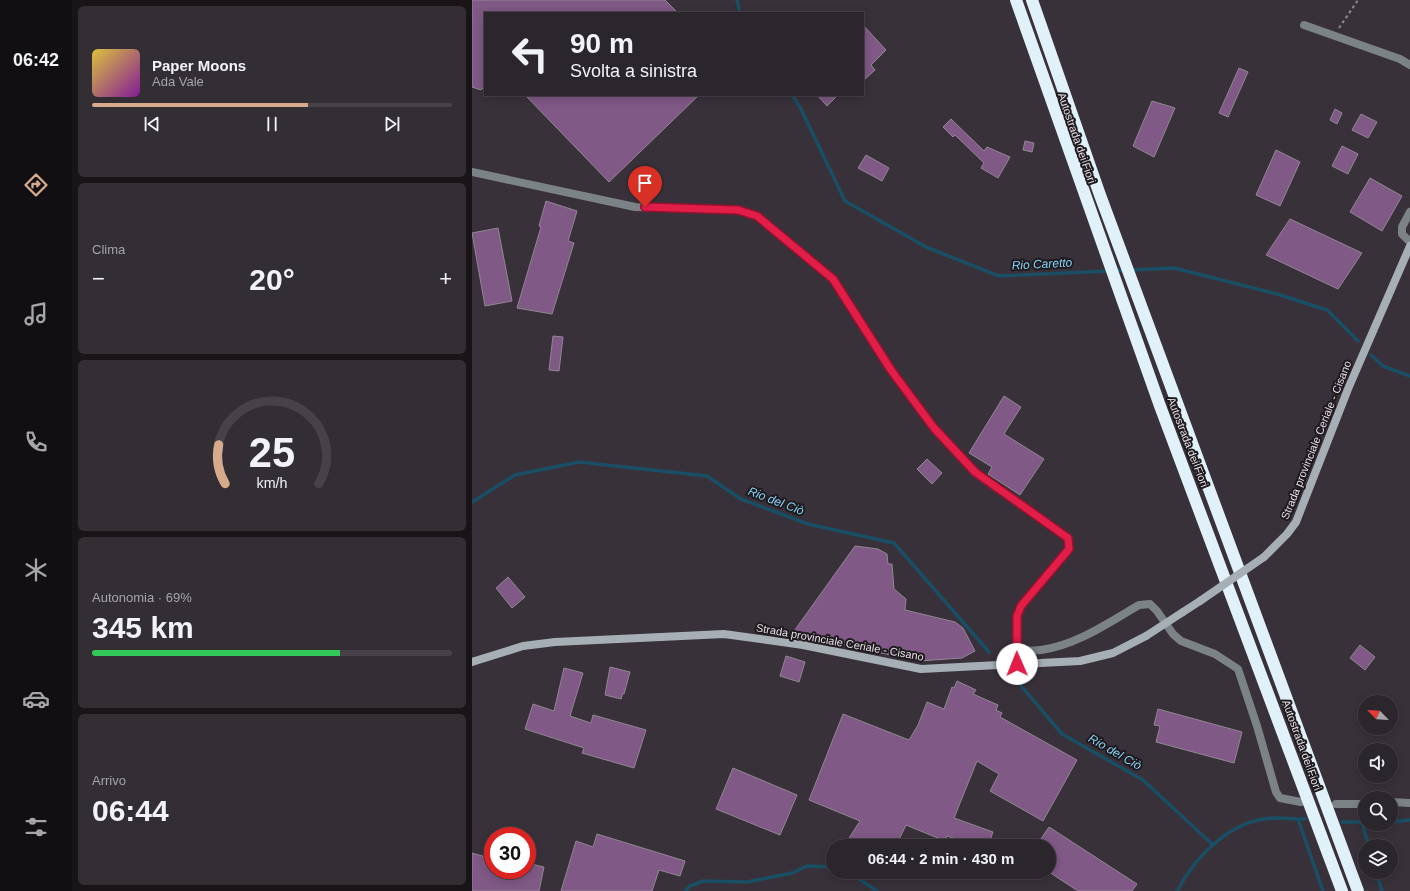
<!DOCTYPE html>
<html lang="it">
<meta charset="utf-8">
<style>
:root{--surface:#2b252c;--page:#332d34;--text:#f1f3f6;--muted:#a6a5a9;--line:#474248;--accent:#d6ab8b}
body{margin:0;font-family:Arial,sans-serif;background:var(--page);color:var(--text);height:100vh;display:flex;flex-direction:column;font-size:15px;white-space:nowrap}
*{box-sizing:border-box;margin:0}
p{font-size:13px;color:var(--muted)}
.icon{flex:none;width:22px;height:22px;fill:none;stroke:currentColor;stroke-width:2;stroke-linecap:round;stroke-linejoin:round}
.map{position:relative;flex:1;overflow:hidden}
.side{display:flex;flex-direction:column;gap:6px;padding:6px;background:#181418;width:400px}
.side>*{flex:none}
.guide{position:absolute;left:12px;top:12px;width:380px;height:84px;border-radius:0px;box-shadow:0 2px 10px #0003,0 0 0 1px var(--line);background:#2b252c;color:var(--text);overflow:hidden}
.needle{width:26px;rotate:295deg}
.tools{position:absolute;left:886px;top:695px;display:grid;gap:8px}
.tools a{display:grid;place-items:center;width:40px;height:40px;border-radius:50%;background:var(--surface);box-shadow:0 2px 10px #0003,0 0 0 1px var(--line);font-size:20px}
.speed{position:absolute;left:12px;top:827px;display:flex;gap:8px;font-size:20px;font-weight:700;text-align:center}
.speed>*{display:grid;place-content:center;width:52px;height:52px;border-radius:50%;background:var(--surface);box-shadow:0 2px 10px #0003,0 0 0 1px var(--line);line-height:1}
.speed .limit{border:6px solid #d22;background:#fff;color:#111}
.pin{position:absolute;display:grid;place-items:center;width:34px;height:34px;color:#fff;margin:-41px -17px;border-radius:50% 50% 50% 0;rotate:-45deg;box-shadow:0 0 4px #0007}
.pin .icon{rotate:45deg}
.me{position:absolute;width:44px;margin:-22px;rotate:359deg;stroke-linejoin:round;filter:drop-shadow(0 0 3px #0008)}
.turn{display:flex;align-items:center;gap:14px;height:84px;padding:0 20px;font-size:18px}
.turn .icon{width:52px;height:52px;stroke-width:2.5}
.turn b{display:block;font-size:28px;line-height:34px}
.big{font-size:30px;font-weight:700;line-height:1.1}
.side .tile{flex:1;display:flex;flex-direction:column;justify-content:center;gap:6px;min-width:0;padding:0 14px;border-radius:6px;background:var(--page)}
.side .dial{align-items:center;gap:0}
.dial svg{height:104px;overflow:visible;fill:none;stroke:var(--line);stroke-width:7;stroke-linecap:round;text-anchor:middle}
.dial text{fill:var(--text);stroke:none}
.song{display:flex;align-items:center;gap:12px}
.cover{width:48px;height:48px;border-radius:6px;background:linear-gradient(135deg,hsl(50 70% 55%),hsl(290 70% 35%))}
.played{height:4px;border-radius:2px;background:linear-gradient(90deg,var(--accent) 60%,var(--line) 60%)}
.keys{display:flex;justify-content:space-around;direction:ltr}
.heat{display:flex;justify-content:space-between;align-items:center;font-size:22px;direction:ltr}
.charge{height:6px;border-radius:3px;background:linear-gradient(90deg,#34c759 69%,var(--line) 0)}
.trip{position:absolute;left:354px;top:839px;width:230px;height:40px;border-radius:20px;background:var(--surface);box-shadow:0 2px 10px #0003,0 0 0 1px var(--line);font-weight:700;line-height:40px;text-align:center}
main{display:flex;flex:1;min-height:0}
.tabs{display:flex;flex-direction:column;width:72px;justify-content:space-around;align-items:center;background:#110f12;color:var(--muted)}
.tabs .icon{width:28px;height:28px}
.tabs .on{color:var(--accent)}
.tabs b{font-size:18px;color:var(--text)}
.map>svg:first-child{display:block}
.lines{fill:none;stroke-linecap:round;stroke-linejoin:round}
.stream{stroke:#194e65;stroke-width:3.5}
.building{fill:#805986;stroke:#918793}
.path{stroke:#8d878e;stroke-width:2;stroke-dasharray:3 3;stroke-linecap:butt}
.minor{stroke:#7c8386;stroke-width:8}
.secondary{stroke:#a5afb5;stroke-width:8}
.motorway{stroke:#e1f1f9;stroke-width:12}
.secondary-bridge{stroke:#a5afb5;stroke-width:8}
.route-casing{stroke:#92132f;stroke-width:10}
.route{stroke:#e11d48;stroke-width:7}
.labels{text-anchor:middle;stroke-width:4;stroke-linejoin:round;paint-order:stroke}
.street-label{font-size:11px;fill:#e5e0e6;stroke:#1e1a1e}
.water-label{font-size:12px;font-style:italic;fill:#87d3f7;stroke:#1e1a1e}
</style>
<main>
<nav class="tabs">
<b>06:42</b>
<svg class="icon on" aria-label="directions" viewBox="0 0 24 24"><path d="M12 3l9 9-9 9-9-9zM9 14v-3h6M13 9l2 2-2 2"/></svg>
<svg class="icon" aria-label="music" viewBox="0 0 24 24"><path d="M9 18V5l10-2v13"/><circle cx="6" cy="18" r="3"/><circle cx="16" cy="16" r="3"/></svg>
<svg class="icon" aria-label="phone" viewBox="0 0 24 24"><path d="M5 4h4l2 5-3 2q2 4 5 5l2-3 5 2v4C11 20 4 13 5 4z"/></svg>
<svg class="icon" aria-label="climate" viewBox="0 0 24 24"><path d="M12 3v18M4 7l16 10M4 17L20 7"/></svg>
<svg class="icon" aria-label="car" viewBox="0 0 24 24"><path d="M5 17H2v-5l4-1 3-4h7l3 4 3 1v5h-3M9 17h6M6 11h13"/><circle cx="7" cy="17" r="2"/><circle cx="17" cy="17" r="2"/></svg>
<svg class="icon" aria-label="filters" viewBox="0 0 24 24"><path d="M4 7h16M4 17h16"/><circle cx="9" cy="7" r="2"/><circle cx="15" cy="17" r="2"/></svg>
</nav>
<section class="side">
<div class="tile">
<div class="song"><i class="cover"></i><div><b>Paper Moons</b><p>Ada Vale</p></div></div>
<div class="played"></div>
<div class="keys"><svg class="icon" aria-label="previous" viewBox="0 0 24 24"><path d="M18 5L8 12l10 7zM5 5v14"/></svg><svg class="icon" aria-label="pause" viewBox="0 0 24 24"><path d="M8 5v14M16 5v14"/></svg><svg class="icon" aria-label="next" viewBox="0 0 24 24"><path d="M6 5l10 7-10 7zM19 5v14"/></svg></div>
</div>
<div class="tile"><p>Clima</p>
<div class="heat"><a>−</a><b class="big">20°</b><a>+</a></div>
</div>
<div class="tile dial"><svg viewBox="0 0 100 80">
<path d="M14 69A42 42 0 1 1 86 69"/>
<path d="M14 69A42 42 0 0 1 9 39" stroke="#d6ab8b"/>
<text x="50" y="56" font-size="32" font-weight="700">25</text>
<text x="50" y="72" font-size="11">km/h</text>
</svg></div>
<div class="tile"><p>Autonomia · 69%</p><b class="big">345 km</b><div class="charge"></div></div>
<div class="tile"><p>Arrivo</p><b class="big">06:44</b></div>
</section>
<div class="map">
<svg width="938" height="891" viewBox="0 0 938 891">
<rect width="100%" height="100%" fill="#39313a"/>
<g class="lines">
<path class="stream" d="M265,0L268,13
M320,95L328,107L373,201L454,247L527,276L702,268L805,294L855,310L886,341
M899,355L911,366L938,376
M0,502L43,475L107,462L235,476L269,499L336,524L422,543L517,652
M539,674L590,734L671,780L741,845
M826,819L851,891
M870,822H893
M919,822L938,820
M890,823L897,846
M377,872L405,891
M904,872L910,891
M213,891L218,886L231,881L275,882L320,873L335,866L361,867
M705,891C724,855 759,820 802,818C812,818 822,819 833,819"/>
</g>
<path class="building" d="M0,0H193L206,13H13V86L9,90L0,87Z
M391,25L414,50L399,65L403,70L391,81Z
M767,68L776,72L756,117L747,113Z
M53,95H227L137,182Z
M345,95H366L355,106Z
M680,101L703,108L682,157L661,146Z
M863,109L870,113L865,124L858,120Z
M889,114L905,122L896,138L880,130Z
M479,119L512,151L515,147L538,157L526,178L509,168L512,163L483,135L481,137L471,127Z
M553,141L562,143L560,152L551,150Z
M870,146L886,154L876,174L860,166Z
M804,150L828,162L808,206L784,195Z
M394,155L417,168L410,181L386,168Z
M898,178L930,196L910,231L878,212Z
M74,201L105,211L96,241L102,243L80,314L45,308L69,227L67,226Z
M818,219L890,253L866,289L794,255Z
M26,228L40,301L13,306L0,233Z
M81,336L91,337L87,371L77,370Z
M532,396L549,407L532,434L572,459L548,495L516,474L520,467L497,453Z
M455,459L470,473L460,484L445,469Z
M383,546L406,549L415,554L416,564H420L422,589L434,599L433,610L483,622L491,628L503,651L490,658L447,661L320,634Z
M36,577L53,597L40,608L24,588Z
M888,645L903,657L893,670L878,658Z
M314,656L333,662L327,682L308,676Z
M138,667L158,672L152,694L151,693L149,699L133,695Z
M92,668L111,673L98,716L119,723L121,715L174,730L162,768L110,753L112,748L53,729L61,704L82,711Z
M485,681L504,690L501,694L526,705L524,710L530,713L528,717L605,760L571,821L518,791L527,774L505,761L482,818L521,832L516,846H504L475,836L473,841L434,825L424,846H372L388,821L337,800L371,714L437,740L446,725L455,702L472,709L480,687L482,688Z
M686,709L770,732L762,763L684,742L688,726L682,725Z
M261,768L325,795L308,835L244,809Z
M577,827L665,884L660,891H606L577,872V846H564Z
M125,834L213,861L208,876L187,870L180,891H89L104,841L121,847Z
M0,853L21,859V870H55V863L72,867L67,891H0Z"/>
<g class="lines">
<path class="path" d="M867,28L886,0"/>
<path class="minor" d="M832,25L928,59L938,65
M0,172L163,207L266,210L285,216L361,279L419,370L462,428L503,473L596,538L597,549L549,606L545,616V664
M938,212L930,227V234L938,242
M545,650C553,650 561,651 569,650C605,645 636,623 667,605L678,604L685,611L701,634L709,641L743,654L766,669L785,726L804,792L808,798L829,802
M919,802L938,803
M864,804H893"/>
<path class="secondary" d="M792,557L815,534L824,522L876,389L938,246
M711,612L728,601
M0,662L51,646L83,642L252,634L331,645L449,669L608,661L641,653L674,636"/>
<path class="motorway" d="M544,0L688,406L870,891
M560,0L628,195L886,891"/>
<path class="secondary-bridge" d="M728,601L792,557
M674,636L711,612"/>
</g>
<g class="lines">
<defs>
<path id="route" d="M173,207L266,210L285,216L361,279L419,370L462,428L503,472L596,538L597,549L549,606L545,616V664"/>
</defs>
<use href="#route" class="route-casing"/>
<use href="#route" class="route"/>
</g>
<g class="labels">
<g class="street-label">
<text transform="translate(605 138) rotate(71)" y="4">Autostrada dei Fiori</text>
<text transform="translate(844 440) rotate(-68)" y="4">Strada provinciale Ceriale - Cisano</text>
<text transform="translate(716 442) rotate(69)" y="4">Autostrada dei Fiori</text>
<text transform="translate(368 642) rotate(10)" y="4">Strada provinciale Ceriale - Cisano</text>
<text transform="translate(830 745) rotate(70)" y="4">Autostrada dei Fiori</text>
</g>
<g class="water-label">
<text transform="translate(570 264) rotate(-3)" y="4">Rio Caretto</text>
<text transform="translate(304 501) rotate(21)" y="4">Rio del Ciò</text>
<text transform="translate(643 752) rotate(30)" y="4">Rio del Ciò</text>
</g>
</g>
</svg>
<div class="tools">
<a><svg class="needle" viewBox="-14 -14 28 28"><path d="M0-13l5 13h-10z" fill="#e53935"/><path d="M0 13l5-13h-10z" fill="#a6a5a9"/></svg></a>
<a><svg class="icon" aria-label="sound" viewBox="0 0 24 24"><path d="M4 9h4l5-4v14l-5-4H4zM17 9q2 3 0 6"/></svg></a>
<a><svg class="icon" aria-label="search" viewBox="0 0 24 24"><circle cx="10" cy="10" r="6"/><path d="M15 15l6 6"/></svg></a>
<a><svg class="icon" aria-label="layers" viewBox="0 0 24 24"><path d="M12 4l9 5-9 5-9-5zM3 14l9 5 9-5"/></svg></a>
</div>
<div class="speed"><div class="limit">30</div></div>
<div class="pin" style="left:173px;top:207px;background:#d93025"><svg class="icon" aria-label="arrive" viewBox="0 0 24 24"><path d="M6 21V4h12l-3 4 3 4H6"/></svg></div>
<svg class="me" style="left:545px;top:664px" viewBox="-20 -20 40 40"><circle r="19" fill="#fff"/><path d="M0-13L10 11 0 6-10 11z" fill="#e11d48"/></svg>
<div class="trip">06:44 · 2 min · 430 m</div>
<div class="guide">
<div class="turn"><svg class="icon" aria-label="left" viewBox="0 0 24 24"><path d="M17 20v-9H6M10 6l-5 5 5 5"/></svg><div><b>90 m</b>Svolta a sinistra</div></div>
</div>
</div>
</main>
